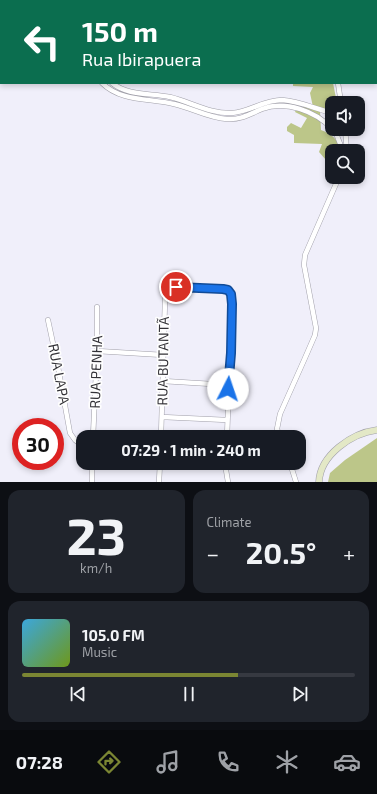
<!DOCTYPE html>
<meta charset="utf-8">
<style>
:root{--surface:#171b24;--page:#20242c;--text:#f1f3f6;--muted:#9ea1a6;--line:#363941;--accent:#7b8633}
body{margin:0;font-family:"Exo 2",sans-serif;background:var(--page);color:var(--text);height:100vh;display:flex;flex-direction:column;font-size:15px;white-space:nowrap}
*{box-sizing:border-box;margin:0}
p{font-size:13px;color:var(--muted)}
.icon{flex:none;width:22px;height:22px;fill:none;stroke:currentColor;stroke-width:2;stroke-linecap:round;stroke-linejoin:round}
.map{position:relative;height:482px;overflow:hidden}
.side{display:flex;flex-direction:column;gap:8px;padding:8px;background:#0d0f14;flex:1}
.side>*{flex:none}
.banner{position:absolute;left:0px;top:0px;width:377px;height:84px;box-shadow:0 2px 6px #0003;background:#0b6e4f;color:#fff;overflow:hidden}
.tools{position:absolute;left:325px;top:96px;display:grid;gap:8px}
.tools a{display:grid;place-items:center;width:40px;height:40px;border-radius:8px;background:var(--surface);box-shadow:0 2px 6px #0003;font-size:20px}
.speed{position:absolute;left:12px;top:418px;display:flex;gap:8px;font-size:20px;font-weight:700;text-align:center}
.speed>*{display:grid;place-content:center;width:52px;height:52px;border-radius:50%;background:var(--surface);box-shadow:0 2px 6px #0003;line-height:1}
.speed .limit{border:6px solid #d22;background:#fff;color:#111}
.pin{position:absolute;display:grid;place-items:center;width:34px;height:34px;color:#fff;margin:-17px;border:2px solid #fff;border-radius:50%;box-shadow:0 1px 4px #0007}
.me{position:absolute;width:44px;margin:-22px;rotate:4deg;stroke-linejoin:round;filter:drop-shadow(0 0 3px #0008)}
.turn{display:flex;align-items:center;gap:14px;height:84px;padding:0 16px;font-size:18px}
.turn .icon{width:52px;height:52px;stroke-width:2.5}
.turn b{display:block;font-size:28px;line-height:34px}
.big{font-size:30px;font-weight:700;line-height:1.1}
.side .card{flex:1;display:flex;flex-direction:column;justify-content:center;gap:6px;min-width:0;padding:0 14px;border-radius:12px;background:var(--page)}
.side .dial{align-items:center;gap:0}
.dial b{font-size:52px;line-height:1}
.song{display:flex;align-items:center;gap:12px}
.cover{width:48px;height:48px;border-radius:6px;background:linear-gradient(135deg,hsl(200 70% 55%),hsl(80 70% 35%))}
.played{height:4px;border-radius:2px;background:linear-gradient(90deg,var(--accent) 65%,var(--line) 65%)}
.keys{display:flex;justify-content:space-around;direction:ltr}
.heat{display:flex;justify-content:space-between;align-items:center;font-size:22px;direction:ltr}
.side .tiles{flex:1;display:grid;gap:8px;grid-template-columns:1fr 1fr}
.card:last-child{grid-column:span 2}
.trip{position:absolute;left:76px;top:430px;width:230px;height:40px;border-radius:12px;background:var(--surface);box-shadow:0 2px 6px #0003;font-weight:700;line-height:40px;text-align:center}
.menu{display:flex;height:64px;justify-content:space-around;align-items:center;background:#090b0e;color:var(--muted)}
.menu .icon{width:28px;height:28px}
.menu .selected{color:var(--accent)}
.menu b{font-size:18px;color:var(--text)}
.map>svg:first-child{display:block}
.green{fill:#bcc689}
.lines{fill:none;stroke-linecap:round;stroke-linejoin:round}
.street-casing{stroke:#a09fa9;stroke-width:5.5}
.secondary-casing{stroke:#a09fa9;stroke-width:7}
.street{stroke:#fff;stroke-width:4.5}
.secondary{stroke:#e3e8c6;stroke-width:6}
.route-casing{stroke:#114b97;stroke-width:10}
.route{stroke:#1a73e8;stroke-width:7}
.labels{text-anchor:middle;stroke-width:3.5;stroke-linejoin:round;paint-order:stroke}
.street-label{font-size:14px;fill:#333237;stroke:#fefefe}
</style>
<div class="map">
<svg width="377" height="482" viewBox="0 0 377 482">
<rect width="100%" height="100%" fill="#f0effa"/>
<path class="green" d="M0,0H106L1,1V52Z
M293,83H333L337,103H332V123L328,110L320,111L321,130C331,134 339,139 340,151H332V161L326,160L319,152L322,144L294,143V135L287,131V127L291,123L301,128L307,118L295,112L297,107H313L310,93L313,87L293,86Z
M377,438V482H328L330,473L345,460Z"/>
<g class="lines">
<defs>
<path id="street" d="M287,0V1
M376,5L377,3
M376,18L377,9
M0,23L1,24
M376,23V25
M376,38L377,39
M0,40H1
M102,83C121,102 150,98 174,104C192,108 208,118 227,119C241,120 250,114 262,109C285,100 316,111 332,129
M112,83C128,96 151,93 170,97C191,102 210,114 232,113C250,112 263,100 282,100C300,101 315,109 332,113L329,118L330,126
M338,83L341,103
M332,129L337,136L343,151
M345,129L347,151
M48,320L58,367L70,433L75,440L83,446
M97,351L163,355
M163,381L228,385
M162,417L227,420
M93,437L97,351V307
M161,437L165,300C166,292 168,288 177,287L223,289L227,290L231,294L232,304L227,437
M280,437L277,429L280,414L305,358L315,335L316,328L304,265L305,255L339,177
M227,463L226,470L228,482
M290,463L296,482
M92,482V463
M159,482L160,463"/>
<path id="secondary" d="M319,482C320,455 352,433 377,430"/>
</defs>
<use href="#street" class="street-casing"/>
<use href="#secondary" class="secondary-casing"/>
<use href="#street" class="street"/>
<use href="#secondary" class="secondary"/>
</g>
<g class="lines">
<defs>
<path id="route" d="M176,287L223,289L228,290L231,294L232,304L231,353L228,389"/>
</defs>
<use href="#route" class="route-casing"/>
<use href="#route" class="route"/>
</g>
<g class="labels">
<g class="street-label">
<text transform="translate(163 361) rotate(-89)" y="5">RUA BUTANTÃ</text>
<text transform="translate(96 372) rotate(-88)" y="5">RUA PENHA</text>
<text transform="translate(59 374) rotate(79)" y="5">RUA LAPA</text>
</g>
</g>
</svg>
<div class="tools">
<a><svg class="icon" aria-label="sound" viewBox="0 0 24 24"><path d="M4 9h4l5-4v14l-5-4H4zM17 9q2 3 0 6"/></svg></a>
<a><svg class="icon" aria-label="search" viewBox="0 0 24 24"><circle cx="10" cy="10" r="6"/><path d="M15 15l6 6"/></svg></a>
</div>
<div class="speed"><div class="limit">30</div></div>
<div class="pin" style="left:176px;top:287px;background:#d93025"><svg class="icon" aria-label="arrive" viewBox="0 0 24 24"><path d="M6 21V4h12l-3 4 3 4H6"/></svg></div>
<svg class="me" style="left:228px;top:389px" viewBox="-20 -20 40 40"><circle r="19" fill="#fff"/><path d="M0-13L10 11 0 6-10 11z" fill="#1a73e8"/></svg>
<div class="trip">07:29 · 1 min · 240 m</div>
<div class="banner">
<div class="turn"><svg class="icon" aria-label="left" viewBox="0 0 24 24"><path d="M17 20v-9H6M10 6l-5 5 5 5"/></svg><div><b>150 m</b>Rua Ibirapuera</div></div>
</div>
</div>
<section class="side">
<div class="tiles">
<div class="card dial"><b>23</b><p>km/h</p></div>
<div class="card"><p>Climate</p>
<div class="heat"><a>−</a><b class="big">20.5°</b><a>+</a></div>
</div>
<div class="card">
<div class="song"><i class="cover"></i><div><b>105.0 FM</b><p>Music</p></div></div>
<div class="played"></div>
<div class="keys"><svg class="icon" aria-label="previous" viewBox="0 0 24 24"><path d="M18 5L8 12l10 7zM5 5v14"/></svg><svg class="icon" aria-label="pause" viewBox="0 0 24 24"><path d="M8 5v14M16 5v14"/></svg><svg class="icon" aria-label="next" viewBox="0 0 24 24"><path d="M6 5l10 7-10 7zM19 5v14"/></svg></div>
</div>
</div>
</section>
<nav class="menu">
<b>07:28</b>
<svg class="icon selected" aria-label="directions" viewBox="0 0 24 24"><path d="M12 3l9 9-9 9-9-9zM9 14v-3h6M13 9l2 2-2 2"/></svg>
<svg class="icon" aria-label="music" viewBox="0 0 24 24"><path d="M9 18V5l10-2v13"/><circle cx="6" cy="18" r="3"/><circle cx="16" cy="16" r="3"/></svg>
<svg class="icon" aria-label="phone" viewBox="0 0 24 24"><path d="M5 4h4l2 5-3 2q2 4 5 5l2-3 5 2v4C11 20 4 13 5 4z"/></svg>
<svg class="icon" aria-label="climate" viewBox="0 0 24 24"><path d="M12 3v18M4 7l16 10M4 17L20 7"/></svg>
<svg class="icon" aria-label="car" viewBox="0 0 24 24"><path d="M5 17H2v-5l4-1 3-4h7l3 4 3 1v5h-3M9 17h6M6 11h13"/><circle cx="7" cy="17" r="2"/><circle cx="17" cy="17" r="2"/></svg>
</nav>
